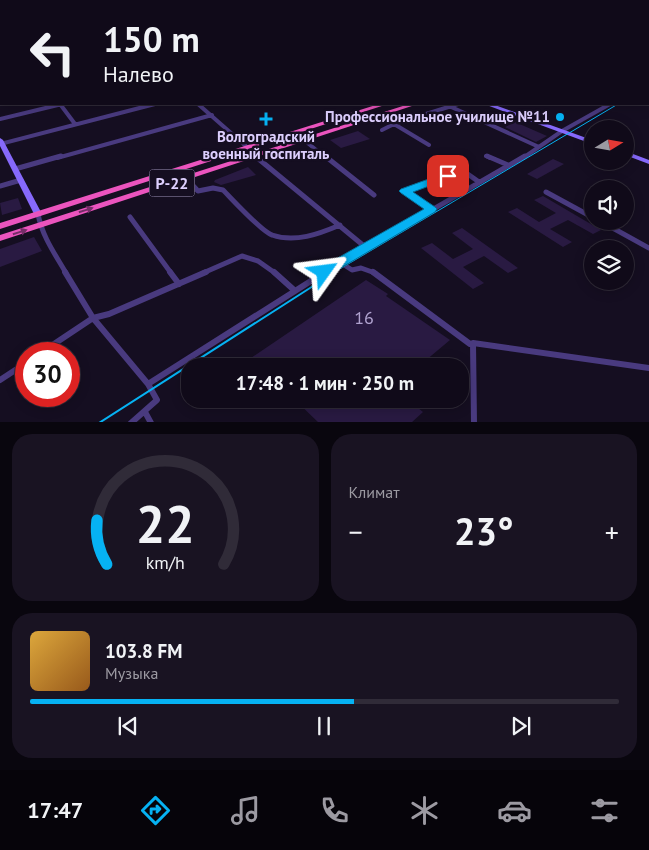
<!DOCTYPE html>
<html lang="ru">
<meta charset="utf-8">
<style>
:root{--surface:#100a19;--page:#191322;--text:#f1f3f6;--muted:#9c9aa2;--line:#302b38;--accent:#06b2f3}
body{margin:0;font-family:"PT Sans",sans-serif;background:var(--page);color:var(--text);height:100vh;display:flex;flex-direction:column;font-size:19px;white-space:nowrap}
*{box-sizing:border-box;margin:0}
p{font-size:16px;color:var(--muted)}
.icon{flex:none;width:28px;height:28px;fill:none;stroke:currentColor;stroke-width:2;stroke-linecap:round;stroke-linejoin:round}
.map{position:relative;height:422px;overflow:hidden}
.side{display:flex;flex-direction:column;gap:12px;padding:12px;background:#09060e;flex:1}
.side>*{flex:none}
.guide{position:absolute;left:0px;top:0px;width:650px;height:105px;box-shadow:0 2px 12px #0003,0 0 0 1px var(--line);background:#100a19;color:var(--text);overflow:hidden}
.needle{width:32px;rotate:79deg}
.buttons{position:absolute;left:584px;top:120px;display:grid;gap:10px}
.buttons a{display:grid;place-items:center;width:50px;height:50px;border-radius:50%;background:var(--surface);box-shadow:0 2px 12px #0003,0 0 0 1px var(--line);font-size:25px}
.speed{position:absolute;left:15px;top:342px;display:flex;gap:10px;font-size:25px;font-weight:700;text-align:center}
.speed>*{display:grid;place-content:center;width:65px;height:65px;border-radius:50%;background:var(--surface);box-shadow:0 2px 12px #0003,0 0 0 1px var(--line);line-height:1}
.speed .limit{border:8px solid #d22;background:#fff;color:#111}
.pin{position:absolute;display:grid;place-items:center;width:42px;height:42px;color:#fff;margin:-21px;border-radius:10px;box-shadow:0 2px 8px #0006}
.me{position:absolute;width:55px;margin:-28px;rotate:59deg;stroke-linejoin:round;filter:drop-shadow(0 0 4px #0008)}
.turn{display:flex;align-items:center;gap:18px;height:105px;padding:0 20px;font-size:22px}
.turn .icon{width:65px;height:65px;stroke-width:2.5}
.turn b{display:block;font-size:35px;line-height:42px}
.big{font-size:38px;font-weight:700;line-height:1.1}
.side .card{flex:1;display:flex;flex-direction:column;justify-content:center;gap:8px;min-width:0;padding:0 18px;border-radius:20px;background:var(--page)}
.side .dial{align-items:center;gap:0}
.dial svg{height:130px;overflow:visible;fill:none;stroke:var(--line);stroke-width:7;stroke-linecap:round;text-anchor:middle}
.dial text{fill:var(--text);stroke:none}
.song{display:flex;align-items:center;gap:15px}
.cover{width:60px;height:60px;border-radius:8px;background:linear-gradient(135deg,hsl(40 70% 55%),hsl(30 70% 35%))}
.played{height:5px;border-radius:2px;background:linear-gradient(90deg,var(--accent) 55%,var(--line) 55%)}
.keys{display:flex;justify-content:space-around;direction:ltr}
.heat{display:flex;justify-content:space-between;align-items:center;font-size:28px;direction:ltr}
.side .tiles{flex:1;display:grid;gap:12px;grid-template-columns:1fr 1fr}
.card:last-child{grid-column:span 2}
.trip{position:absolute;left:181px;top:358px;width:288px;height:50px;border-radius:20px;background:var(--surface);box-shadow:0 2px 12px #0003,0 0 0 1px var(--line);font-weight:700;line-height:50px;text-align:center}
.tabs{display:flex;height:80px;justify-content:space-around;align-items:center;background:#06040a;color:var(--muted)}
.tabs .icon{width:35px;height:35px}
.tabs .selected{color:var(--accent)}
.tabs b{font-size:22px;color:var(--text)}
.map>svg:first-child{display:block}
.building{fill:#291a42}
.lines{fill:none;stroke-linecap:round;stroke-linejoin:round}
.minor-far3{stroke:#493a7f;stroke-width:3}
.minor-far2{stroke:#493a7f;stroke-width:4}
.minor-far1{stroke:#493a7f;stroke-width:5}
.minor{stroke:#493a7f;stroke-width:6}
.secondary{fill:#8669fb;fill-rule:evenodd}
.trunk{fill:#eb54be;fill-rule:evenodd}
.tram-far1{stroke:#06b2f3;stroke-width:1}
.tram{stroke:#06b2f3;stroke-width:2}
.oneway{fill:#752e68}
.route{fill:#06b2f3;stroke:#04749e}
.poi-dot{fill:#06b2f3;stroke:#150e21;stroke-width:2}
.labels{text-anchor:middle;stroke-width:5;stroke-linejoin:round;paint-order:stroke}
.far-poi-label{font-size:15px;font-weight:bold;fill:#ddcffe;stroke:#150e21;text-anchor:end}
.shield{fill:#150e21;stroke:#a195bc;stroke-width:1}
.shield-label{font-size:16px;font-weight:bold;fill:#ddcffe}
.near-number-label{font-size:18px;fill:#b0a2cf}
</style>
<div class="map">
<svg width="649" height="423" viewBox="0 0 649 423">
<rect width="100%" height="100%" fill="#150e21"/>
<path class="building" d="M515,122L547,136L536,142L505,127Z
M358,131L370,139L341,148L330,140Z
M553,159L564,164L537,179L527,174Z
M248,167L256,175L221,185L214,182L215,180Z
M543,196L601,230L593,234L568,220L550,229L572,242L563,247L508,212L517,208L539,222L556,213L534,200Z
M18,198L22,209L2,215L0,203Z
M462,228L518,268L508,273L484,256L463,267L484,283L473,289L421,248L432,243L453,259L473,249L452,233Z
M34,237L42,251L0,267V249Z
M366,280L388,294L386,296L450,340L419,366H259L251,358Z
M294,399H407L423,412L411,423H319Z"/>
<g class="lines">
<path class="minor-far3" d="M149,0H158
M349,0L352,1
M275,1L281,0
M409,1L414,0"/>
<path class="minor-far2" d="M60,104L75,124
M198,104L248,148
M449,106L539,147
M383,114L394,124L429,145
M0,119L62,104
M382,130L394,124L458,104
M304,140L326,158
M0,144L155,104
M255,156L257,158
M486,156L490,158
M57,158L212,115
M523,158L562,131L610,104"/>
<path class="minor-far1" d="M255,156L364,246L360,248
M325,156L374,195
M487,156L508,165
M15,169L61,156
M186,178L198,191L213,188L223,190C232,199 262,232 272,235C295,243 319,234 340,225
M0,186L21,180
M546,192L592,217
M431,209L405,191L462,170L479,182
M38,214C42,236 55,254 66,273
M130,217L171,273
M600,221L649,248
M338,261L352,270L361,268L375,273
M203,273L242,256L258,261L275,273
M323,273L525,156"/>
<path class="minor" d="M65,272L93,318L148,384L157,400L131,423
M170,272L179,284
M274,272L294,290
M373,272L470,344L473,343L474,423
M473,343L649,368
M39,354L93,318L109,314L206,272
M0,380L26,363
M148,384L325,272
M145,412L151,423"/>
<path class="secondary" d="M484,104H492L592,140V144Z
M0,138L3,140L42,214L41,216H38L34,214L0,146Z
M625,151L649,160V164L625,155Z"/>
<path class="trunk" d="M379,104H388L0,229V223Z
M409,104H418L0,241V235Z"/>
<path class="tram-far1" d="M333,273L618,104"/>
<path class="tram" d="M99,423L335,272"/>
</g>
<defs><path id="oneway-solid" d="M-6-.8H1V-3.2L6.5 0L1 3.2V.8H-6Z" transform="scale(1.25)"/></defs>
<g class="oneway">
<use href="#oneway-solid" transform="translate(86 210) rotate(-18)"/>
<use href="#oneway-solid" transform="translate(20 232) rotate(-18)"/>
</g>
<path class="route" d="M448,172L451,173L453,176L451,178L413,192L435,207L437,209L435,212L329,275H320L318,272L320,268L424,209L401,193L399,191L401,189Z"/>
<g class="poi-dot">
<circle cx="560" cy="117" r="5"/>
<path d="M263.5 111.5h5v5h5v5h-5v5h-5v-5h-5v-5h5z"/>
</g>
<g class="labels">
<g class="far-poi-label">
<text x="550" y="122">Профессиональное училище №11</text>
<text x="266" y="142" text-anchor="middle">Волгоградский<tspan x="266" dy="17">военный госпиталь</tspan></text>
</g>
<rect class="shield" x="149.5" y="169.5" width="45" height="27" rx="4"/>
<g class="shield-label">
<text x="172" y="189">Р-22</text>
</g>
<g class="near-number-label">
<text x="364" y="324">16</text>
</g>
</g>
</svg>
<div class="buttons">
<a><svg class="needle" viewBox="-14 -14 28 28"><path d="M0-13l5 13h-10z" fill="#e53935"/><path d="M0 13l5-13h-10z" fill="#9c9aa2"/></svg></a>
<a><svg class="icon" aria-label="sound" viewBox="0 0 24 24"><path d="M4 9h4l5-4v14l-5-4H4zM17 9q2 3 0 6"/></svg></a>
<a><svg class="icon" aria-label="layers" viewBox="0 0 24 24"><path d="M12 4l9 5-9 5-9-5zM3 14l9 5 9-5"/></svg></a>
</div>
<div class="speed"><div class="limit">30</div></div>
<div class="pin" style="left:448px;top:176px;background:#d93025"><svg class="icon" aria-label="arrive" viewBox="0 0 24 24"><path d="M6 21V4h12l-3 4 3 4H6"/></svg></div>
<svg class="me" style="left:324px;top:272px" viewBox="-20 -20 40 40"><path d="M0-17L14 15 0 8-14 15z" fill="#06b2f3" stroke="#fff" stroke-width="4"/></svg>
<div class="trip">17:48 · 1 мин · 250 m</div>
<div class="guide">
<div class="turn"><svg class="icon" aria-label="left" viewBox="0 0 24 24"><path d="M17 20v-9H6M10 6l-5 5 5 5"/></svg><div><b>150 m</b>Налево</div></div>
</div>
</div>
<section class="side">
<div class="tiles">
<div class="card dial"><svg viewBox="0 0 100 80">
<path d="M14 69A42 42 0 1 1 86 69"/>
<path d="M14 69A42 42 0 0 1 8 42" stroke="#06b2f3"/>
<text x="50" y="56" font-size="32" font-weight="700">22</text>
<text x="50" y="72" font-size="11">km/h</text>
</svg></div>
<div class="card"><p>Климат</p>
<div class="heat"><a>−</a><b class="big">23°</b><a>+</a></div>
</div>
<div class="card">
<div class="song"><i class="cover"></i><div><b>103.8 FM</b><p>Музыка</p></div></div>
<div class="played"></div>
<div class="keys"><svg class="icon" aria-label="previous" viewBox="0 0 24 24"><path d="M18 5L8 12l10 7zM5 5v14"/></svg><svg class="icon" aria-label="pause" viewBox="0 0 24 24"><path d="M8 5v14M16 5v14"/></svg><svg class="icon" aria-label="next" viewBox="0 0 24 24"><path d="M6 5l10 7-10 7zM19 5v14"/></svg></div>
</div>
</div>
</section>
<nav class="tabs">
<b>17:47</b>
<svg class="icon selected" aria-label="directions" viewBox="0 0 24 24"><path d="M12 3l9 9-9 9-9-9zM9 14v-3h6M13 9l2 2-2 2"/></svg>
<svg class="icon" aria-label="music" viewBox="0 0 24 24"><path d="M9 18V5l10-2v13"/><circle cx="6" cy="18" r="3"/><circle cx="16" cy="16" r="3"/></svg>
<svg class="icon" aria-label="phone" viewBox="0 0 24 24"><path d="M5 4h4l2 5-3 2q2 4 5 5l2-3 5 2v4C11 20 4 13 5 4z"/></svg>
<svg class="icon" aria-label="climate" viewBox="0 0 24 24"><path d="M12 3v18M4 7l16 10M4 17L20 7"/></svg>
<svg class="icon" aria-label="car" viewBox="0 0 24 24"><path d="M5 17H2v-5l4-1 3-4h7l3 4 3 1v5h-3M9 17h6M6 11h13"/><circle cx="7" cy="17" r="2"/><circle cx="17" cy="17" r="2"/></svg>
<svg class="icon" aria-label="filters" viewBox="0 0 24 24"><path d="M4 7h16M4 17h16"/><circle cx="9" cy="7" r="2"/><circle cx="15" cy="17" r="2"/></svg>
</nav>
